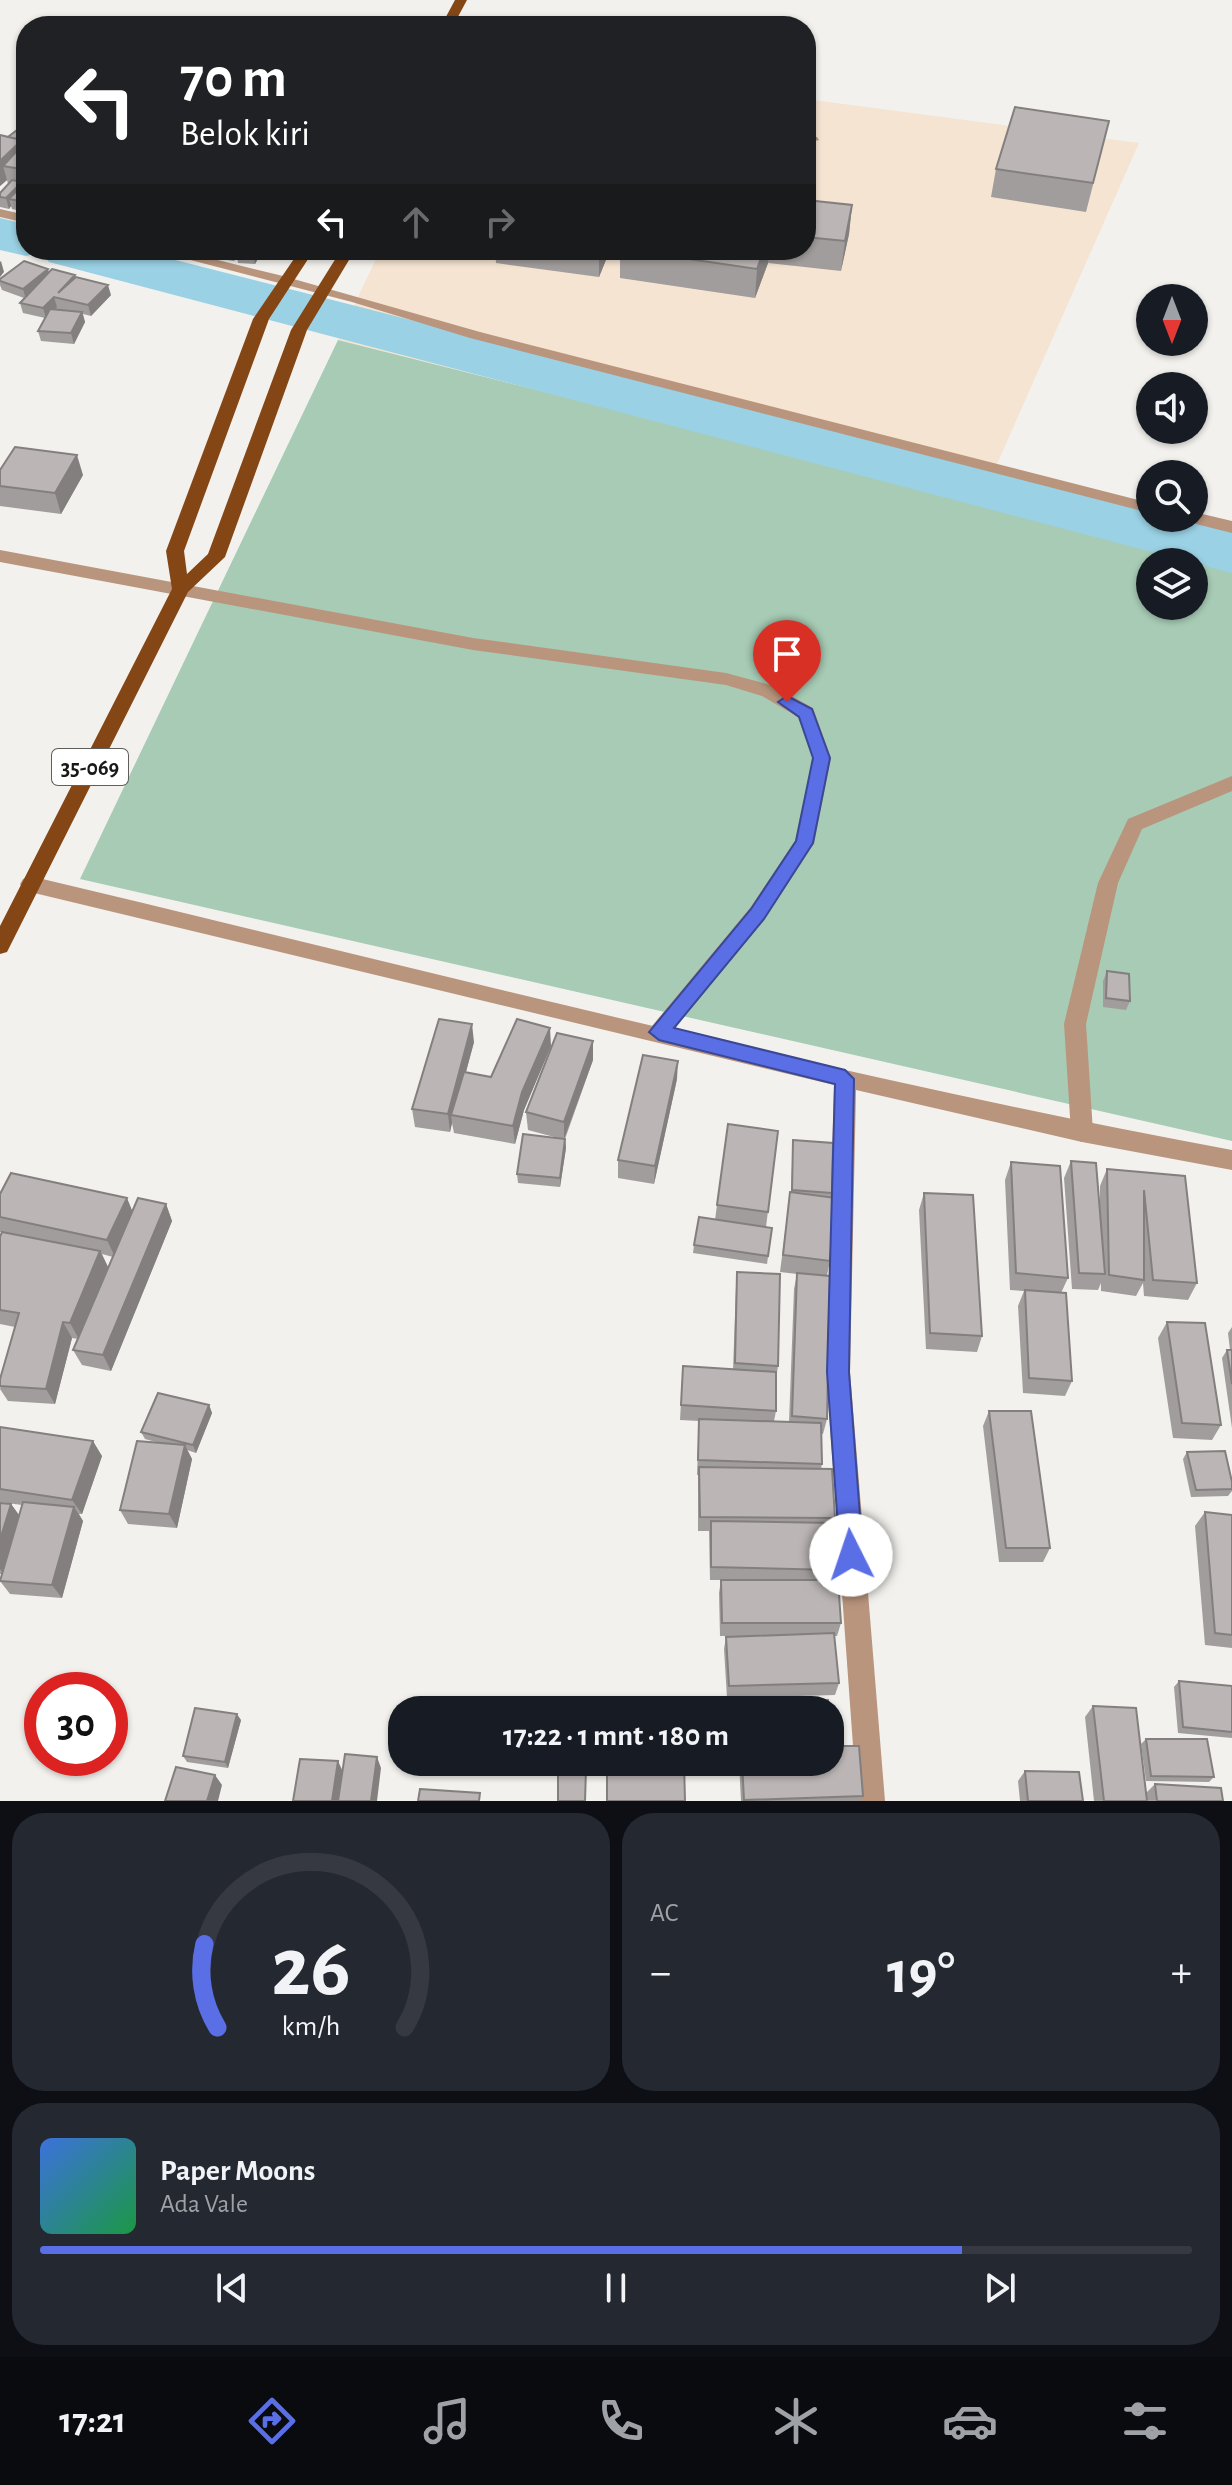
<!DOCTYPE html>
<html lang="id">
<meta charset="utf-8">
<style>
:root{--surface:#171b24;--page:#242831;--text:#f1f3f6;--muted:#9ea1a6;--line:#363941;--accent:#5a6ee5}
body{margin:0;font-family:"Alegreya Sans",sans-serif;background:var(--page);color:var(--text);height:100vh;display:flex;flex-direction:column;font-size:30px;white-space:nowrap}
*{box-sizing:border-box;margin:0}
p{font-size:26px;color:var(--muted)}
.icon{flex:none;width:44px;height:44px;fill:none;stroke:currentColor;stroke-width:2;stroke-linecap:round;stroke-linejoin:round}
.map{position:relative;height:1801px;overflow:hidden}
.panel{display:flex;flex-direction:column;gap:12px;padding:12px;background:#0d0f14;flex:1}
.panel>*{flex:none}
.hud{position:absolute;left:16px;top:16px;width:800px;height:244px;border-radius:32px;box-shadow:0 2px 6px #0004;background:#202124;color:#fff;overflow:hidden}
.needle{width:52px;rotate:180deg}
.controls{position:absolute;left:1136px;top:284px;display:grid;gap:16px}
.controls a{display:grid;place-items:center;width:72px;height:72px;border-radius:50%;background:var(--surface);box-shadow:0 2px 6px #0004;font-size:40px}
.speed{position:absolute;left:24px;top:1672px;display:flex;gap:16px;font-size:40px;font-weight:700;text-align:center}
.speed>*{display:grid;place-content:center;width:104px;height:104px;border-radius:50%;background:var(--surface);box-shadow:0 2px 6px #0004;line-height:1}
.speed .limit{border:12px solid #d22;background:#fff;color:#111}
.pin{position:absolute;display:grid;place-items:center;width:68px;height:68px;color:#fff;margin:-82px -34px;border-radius:50% 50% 50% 0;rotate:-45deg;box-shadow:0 0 8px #0007}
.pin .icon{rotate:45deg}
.me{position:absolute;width:88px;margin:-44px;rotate:356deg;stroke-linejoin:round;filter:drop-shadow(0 0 6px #0008)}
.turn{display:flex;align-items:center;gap:28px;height:168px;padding:0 32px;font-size:36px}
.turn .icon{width:104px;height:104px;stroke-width:2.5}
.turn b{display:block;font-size:56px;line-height:68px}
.lanes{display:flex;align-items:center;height:76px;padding:0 32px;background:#0003;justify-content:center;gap:40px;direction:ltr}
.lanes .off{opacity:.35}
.big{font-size:60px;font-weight:600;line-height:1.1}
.panel .card{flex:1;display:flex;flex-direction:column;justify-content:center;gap:12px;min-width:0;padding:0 28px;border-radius:32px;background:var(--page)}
.panel .dial{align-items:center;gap:0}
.dial svg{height:208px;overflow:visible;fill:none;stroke:var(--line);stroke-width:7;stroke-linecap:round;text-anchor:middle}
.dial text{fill:var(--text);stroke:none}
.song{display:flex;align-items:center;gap:24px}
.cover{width:96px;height:96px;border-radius:12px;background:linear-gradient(135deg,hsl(220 70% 55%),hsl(140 70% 35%))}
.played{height:8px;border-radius:4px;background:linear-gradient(90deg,var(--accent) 80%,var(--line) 80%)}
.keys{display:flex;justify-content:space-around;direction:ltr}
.heat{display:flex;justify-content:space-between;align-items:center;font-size:44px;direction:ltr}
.panel .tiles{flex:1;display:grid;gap:12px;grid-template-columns:1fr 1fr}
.card:last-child{grid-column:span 2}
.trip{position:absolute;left:388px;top:1696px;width:456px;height:80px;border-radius:32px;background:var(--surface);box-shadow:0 2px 6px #0004;font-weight:600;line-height:80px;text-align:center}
.dock{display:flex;height:128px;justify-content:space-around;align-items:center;background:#090b0e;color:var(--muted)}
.dock .icon{width:56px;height:56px}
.dock .active{color:var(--accent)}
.dock b{font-size:36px;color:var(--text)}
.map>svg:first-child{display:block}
.industrial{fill:#f5e4d2}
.green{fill:#a7cbb5;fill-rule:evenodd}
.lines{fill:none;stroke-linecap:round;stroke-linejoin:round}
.river{fill:#9ad1e4;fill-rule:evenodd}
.lane{fill:#b9957d;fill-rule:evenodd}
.street{fill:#b9957d;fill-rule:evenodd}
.primary{fill:#854615;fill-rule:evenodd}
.wall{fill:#a19d9c;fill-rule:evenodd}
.shaded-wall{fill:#837f7f}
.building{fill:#bbb6b5;stroke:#837f7f;stroke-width:2}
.route{fill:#5a6ee5;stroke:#3a4895;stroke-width:2}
.labels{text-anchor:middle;stroke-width:8;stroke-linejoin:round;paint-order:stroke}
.shield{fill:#fff;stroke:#5e5e5d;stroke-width:2}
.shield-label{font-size:22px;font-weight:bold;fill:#191917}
</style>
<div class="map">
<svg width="1232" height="1801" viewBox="0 0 1232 1801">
<rect width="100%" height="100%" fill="#f2f1ed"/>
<path class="industrial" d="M806,99L1139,143L981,500L338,340L380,250H806Z"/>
<path class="green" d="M338,340L1232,565V1141L80,879ZM1150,562H1194V606H1150Z"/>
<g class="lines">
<path class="river" d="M0,218L26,224V250H136L1150,508V518H1188L1232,529V573L49,262L42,252L26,256L0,250Z"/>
<path class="lane" d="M806,135L817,137L819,140L806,143Z
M0,550L473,638L726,673L774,686L813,708L831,758L814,843L764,920L666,1038L659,1041L652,1038L648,1032L652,1026L750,908L795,841L813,758L798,717L762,696L726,685L473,650L0,562Z
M1232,776V791L1142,829L1118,883L1086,1024L1093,1132L1090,1139L1082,1142L1074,1139L1071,1132L1064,1024L1098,883L1128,819Z"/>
<path class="street" d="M0,209L26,215V223L0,217Z
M152,250H177L283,276L480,332L1150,503V513L470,338L352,302Z
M1194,512L1232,521V533L1188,522L1186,518H1194Z
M30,876C430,971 828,1075 1232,1150V1170L1082,1142L856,1090L850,1372L885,1801H857L826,1372L834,1085L30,892L23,889L20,884L23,879Z"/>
<path class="primary" d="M455,0H467L453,26H441Z
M300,250H314L269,319L184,551L187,574L208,554L291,330L341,250H355L307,330L225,557L188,592L7,952L0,954V926L172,589L166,551L253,319Z"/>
</g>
<path class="wall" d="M26,132V212L12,209L11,206L9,209L0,207V193L8,184L7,180L0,186V135L8,137Z
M1102,150L1086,212L991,197L996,169Z
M806,200L852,205L849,234L841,271L768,263L755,298L620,278V250H806Z
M187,250H263L255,264L238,263L237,256L234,261L187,254Z
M495,250H610L599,277L496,263Z
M76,277L111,295L91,316L83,314L85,322L74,344L41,341L38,331L45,318L23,313L20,303L24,298L2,290L0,285V279Z
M0,470L83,475L61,514L0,506Z
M1107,971L1130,1001L1126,1010L1103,1007V981Z
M474,1042L466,1072L491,1077L551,1046L524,1110L515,1144L454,1133L452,1123L450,1132L415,1127L412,1109Z
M593,1060L565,1139L566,1148L560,1187L518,1183L517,1174L558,1138L528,1130L526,1112Z
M677,1079L654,1184L618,1178V1160Z
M778,1131L766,1227L772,1228L767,1264L693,1253L694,1245L715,1220L717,1205Z
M793,1140L832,1193L830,1261L827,1275V1419L823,1434H821L822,1464L821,1469L835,1518L833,1527L835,1570L832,1580L841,1623L837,1636H834L839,1683L835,1695L727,1698L724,1649L726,1637L758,1636H720L719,1593L721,1580H710L709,1531H698V1475H697L699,1421L680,1420L683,1366L733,1370L736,1288L737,1272L778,1366L776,1379V1411L774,1421L789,1422L794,1289L797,1274L780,1272L788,1209L791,1192Z
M1071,1161L1100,1215V1186L1107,1169L1185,1176L1197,1283L1188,1300L1144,1296L1143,1283L1136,1296L1101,1291V1283L1098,1290L1072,1289L1064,1178Z
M1011,1162L1068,1278L1061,1293L1072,1381L1065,1396L1023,1393L1018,1306L1024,1291L1010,1290L1005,1180Z
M924,1193L982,1336L977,1352L926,1349L919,1210Z
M0,1194L132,1211L166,1204L172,1221L111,1371L82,1365L73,1350L78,1339L72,1338L55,1404L8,1401L0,1389L15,1327L0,1324V1237L2,1232H0ZM102,1254L113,1257L108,1267Z
M1167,1322L1221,1425L1212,1440L1173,1438L1158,1338Z
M1232,1327V1428L1222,1358L1227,1350H1230L1228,1333Z
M209,1405L212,1413L196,1453L187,1450L192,1459L177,1528L128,1524L120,1510L159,1443L145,1439L141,1432Z
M989,1411L1050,1548L1043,1562H999L983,1426Z
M0,1427L102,1456L82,1514H79L83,1521L62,1598L10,1594L0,1581L2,1574H0V1503L11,1504L19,1515L22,1505L0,1502Z
M1187,1452L1232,1482V1491L1228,1496L1191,1497L1183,1459Z
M1205,1512L1232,1515V1648L1205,1645L1195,1526Z
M1179,1681L1232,1686V1738L1178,1733L1174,1687Z
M1093,1706L1146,1793L1155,1784L1223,1801H1094L1085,1717Z
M241,1720L228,1768L187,1762L183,1756Z
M830,1722L832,1742L830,1746L863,1796L861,1801H741L739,1762H830Z
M1146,1739L1214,1777L1209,1782L1146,1781L1141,1744Z
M1025,1771L1083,1801H1020L1018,1781Z"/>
<path class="shaded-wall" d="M22,140L26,154L3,166L7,180L0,186V161Z
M26,164V187L21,169Z
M22,182L25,192L9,199L11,206L9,209L6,198Z
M852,205L849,234L841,271L845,241Z
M232,250H241L237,252V256L234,261Z
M255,250H263L255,264L253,254Z
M599,250H610L599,277Z
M764,250H769L768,263L755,298L757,269Z
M1,261L4,272L0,277V262Z
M48,269L51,279L26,299L23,289Z
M108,285L111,295L91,316L88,305Z
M54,297L57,307L46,318L43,308Z
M82,312L85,322L74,344L71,333Z
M77,455L83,475L61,514L55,493Z
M472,1024L474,1042L454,1116L451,1115L452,1123L450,1132L448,1114Z
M550,1028L551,1046L524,1110L515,1144L513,1126L522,1092Z
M593,1041V1060L564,1139V1122Z
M678,1061L677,1079L654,1184L655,1166Z
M565,1139L566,1148L560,1187V1178Z
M127,1198L134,1215L115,1257L107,1240Z
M166,1204L172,1221L111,1371L103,1355Z
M100,1251L108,1267L79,1339L70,1323Z
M63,1322L72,1338L55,1404L46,1389Z
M209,1405L212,1413L196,1453L193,1445Z
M93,1441L102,1456L82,1514L72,1500Z
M185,1445L192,1459L177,1528L169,1514Z
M11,1504L21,1518L4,1574L0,1569V1540Z
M74,1507L83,1521L62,1598L52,1585Z
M237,1714L241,1720L228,1768L225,1762Z
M377,1757L381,1768L377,1801H371Z
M338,1761L343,1772L338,1801H332Z
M215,1775L222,1785L218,1801H207Z"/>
<path class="building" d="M1015,107L1109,121L1093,183L996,169Z
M17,130L26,132V141L23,144L22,140L8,137Z
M0,135L22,140L0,161Z
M26,141V164L21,169L3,166Z
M12,180L22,182L6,198L0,197V193Z
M23,184H26V202L9,199Z
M806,200L852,205L845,241L806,237Z
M238,250H255L253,254L237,252Z
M627,250H764L757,269Z
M24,261L48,269L23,289L0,281V279Z
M52,269L75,275L58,293L76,277L108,285L88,305L54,297L43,308L20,303Z
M50,309L82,312L71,333L38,331Z
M15,447L77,455L55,493L0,486V470Z
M1107,971L1129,974L1130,1001L1106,998Z
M439,1019L472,1024L448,1114L412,1109Z
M517,1019L550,1028L522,1092L513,1126L451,1115L464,1072L491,1077Z
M557,1033L593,1041L564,1122L526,1112Z
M643,1055L678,1061L655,1166L618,1160Z
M728,1124L778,1131L768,1212L717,1205Z
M523,1134L565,1139L560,1178L517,1174Z
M793,1140L833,1143L832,1193L792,1190Z
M1071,1161L1096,1163L1105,1274L1079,1273Z
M1011,1162L1060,1166L1068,1278L1016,1273Z
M1107,1169L1185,1176L1197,1283L1153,1280L1144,1190V1280L1109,1275Z
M11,1173L127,1198L107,1240L0,1217V1194Z
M790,1192L836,1198L830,1261L783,1255Z
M924,1193L973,1195L982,1336L930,1333Z
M138,1198L166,1204L103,1355L73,1350Z
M699,1217L772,1228L768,1256L694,1245Z
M2,1232L100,1251L70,1323L63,1322L46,1389L0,1386V1379L19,1313L0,1310V1237Z
M737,1272L780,1274L778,1366L735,1363Z
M797,1273L830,1276L827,1419L792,1416Z
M1025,1290L1066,1293L1072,1381L1029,1378Z
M1167,1322L1205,1323L1221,1425L1182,1423Z
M1227,1350H1232V1384Z
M683,1366L776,1372V1411L681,1405Z
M158,1393L209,1405L193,1445L141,1432Z
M989,1411H1031L1050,1548H1006Z
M699,1419L821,1423L822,1464L698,1460Z
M0,1427L93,1441L72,1500L0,1489Z
M137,1441L185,1445L169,1514L120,1510Z
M1225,1451L1232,1482V1489L1196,1490L1187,1452Z
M699,1467L832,1469L835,1518L700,1517Z
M23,1502L74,1507L52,1585L0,1581Z
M0,1503L11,1504L0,1540Z
M1205,1512L1232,1515V1635L1215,1633Z
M711,1521L833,1523L835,1570L711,1567Z
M721,1580H838L841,1623H722Z
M834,1633L839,1683L729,1686L726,1637Z
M1179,1681L1232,1686V1732L1183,1727Z
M828,1700L829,1710H752L751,1702Z
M1093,1706L1136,1708L1147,1801H1104Z
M195,1708L237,1714L225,1762L183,1756Z
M1146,1739H1207L1214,1777L1151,1776Z
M830,1746H859L863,1796L744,1800L742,1762H830Z
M345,1754L377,1757L371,1801H338Z
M300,1759L338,1761L332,1801H293Z
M607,1762H684L685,1801H607Z
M176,1767L215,1775L207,1801H165Z
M586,1769L585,1801H558V1770Z
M1025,1771L1079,1772L1083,1801H1028Z
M1155,1784L1221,1788L1223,1801H1157Z
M420,1789L480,1793L479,1801H418Z"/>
<path class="route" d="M787,696L812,709L830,758L813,843L764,919L674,1028L845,1070L854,1079L849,1372L863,1555L860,1563L851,1567L843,1563L840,1555L827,1372L835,1084L659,1040L649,1032L751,909L796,841L813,758L799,717L778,702Z"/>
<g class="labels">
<rect class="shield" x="52" y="749" width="76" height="36" rx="6"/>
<g class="shield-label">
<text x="90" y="775">35-069</text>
</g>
</g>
</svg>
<div class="controls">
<a><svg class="needle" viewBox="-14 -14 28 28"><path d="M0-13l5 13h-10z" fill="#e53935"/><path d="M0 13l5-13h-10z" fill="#9ea1a6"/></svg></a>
<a><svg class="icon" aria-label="sound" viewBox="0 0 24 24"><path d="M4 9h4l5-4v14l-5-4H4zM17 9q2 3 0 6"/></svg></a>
<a><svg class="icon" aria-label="search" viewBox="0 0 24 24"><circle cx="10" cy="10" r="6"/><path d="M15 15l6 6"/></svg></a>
<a><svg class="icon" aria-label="layers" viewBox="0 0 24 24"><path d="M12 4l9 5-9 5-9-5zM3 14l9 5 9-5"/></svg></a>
</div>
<div class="speed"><div class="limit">30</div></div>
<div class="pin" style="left:787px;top:702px;background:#d93025"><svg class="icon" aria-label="arrive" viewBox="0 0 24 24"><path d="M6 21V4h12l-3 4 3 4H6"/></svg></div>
<svg class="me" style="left:851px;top:1555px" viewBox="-20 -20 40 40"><circle r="19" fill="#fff"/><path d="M0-13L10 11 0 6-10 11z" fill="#5a6ee5"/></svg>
<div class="trip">17:22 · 1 mnt · 180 m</div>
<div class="hud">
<div class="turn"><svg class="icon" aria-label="left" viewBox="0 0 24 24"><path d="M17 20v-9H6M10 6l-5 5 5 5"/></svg><div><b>70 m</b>Belok kiri</div></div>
<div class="lanes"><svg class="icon" aria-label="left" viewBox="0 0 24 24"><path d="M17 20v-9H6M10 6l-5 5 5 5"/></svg><svg class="icon off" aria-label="ahead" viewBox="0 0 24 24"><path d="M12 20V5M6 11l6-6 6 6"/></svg><svg class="icon off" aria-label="right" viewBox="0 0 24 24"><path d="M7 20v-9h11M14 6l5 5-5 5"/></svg></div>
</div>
</div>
<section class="panel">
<div class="tiles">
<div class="card dial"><svg viewBox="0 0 100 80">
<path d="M14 69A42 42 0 1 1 86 69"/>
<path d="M14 69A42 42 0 0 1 9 37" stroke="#5a6ee5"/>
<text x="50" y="56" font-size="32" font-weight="700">26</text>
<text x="50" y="72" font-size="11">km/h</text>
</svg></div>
<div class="card"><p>AC</p>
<div class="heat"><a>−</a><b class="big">19°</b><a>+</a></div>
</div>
<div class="card">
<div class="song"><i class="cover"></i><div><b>Paper Moons</b><p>Ada Vale</p></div></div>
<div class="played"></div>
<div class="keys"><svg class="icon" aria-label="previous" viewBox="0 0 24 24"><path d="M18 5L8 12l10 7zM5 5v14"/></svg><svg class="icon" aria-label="pause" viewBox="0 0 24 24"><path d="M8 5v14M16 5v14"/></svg><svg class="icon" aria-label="next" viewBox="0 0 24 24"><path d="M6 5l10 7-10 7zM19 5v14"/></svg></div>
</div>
</div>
</section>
<nav class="dock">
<b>17:21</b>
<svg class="icon active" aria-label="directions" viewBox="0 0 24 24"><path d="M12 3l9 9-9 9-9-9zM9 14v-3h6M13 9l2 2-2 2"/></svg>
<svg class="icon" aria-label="music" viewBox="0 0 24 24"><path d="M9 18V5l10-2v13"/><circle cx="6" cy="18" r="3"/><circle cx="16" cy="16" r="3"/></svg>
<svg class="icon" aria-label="phone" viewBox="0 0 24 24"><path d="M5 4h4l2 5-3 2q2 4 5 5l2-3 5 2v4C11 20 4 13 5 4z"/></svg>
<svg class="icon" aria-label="climate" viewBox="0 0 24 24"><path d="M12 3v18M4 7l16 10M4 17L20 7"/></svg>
<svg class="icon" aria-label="car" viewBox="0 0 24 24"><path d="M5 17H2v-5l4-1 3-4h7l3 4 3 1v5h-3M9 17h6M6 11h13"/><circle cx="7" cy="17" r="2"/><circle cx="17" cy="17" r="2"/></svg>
<svg class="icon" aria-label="filters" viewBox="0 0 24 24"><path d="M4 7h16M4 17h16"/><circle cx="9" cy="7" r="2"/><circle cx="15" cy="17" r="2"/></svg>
</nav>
